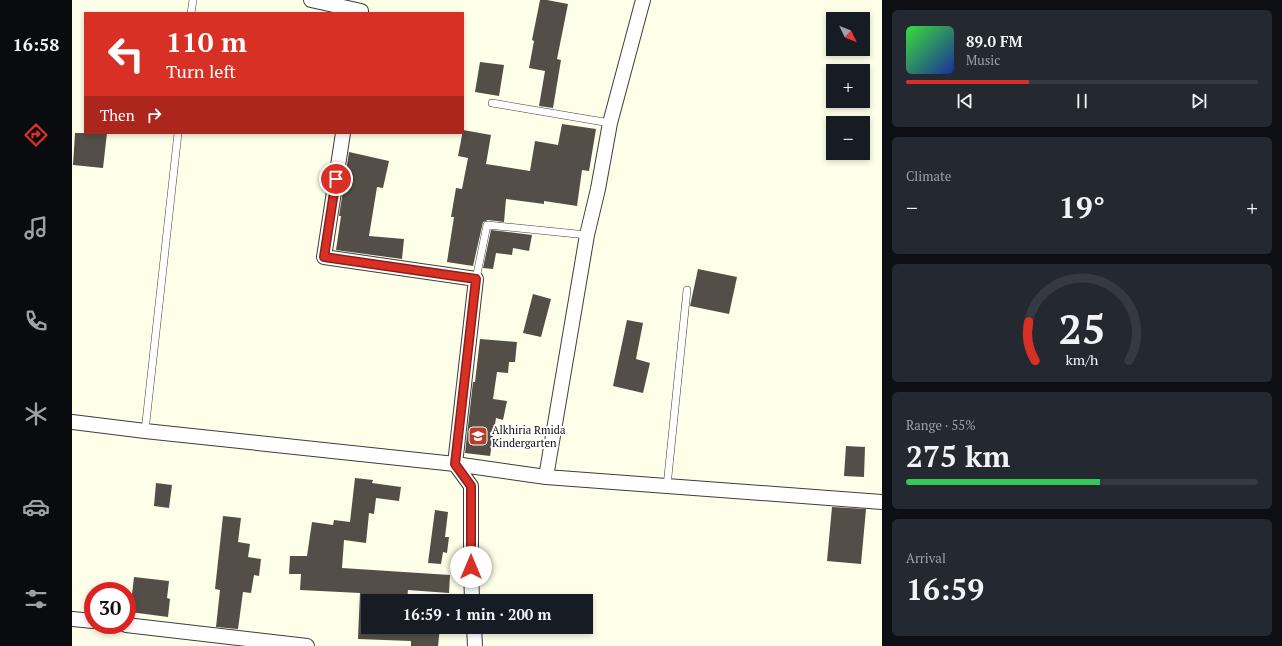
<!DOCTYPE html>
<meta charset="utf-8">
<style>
:root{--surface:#171b24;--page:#242831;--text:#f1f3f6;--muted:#9ea1a6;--line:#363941;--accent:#d93025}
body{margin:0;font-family:"PT Serif",serif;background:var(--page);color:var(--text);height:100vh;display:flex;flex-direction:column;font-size:15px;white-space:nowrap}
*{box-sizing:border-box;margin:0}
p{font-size:13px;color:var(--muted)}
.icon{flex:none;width:22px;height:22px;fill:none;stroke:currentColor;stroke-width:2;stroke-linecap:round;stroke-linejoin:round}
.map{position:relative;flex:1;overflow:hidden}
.details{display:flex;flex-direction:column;gap:10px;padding:10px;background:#0d0f14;width:400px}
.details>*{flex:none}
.guide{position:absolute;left:12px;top:12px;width:380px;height:122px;border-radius:0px;box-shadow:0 2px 6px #0003;background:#d93025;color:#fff;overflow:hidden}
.needle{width:26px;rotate:133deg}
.buttons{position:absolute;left:754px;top:12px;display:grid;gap:8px}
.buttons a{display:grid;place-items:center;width:44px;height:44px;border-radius:0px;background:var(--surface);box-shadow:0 2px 6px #0003;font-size:20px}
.speed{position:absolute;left:12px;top:582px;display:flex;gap:8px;font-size:20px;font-weight:700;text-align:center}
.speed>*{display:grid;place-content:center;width:52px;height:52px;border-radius:50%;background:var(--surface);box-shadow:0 2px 6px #0003;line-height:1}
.speed .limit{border:6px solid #d22;background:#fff;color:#111}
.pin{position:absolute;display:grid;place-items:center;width:34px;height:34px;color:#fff;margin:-17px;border:2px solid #fff;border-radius:50%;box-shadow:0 1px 4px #0007}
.me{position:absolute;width:44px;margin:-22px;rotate:0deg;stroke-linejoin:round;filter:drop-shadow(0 0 3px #0008)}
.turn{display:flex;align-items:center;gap:14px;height:84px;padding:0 16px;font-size:18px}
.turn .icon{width:52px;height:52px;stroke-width:2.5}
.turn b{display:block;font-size:28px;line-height:34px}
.then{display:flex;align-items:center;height:38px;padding:0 16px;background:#0003;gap:8px;font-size:15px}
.big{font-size:30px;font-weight:700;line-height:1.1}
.details .widget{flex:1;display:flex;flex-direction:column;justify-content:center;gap:6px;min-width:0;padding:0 14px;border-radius:6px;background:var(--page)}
.details .dial{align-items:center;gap:0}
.dial svg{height:104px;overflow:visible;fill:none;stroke:var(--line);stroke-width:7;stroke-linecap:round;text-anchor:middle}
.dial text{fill:var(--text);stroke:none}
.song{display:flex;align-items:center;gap:12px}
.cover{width:48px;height:48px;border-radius:6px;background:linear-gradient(135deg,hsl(120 70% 55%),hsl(230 70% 35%))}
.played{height:4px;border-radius:2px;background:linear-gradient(90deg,var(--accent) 35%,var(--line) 35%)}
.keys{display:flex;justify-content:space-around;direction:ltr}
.heat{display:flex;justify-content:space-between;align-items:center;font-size:22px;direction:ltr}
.charge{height:6px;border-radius:3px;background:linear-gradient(90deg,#34c759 55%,var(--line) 0)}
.trip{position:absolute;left:289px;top:594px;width:232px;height:40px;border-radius:0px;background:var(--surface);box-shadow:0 2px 6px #0003;font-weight:700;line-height:40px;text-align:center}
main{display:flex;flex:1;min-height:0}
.dock{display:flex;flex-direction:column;width:72px;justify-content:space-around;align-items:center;background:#090b0e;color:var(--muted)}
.dock .icon{width:28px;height:28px}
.dock .selected{color:var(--accent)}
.dock b{font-size:18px;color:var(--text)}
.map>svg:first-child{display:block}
.building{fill:#534e47}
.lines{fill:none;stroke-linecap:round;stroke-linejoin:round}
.lane-casing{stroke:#3d3d3d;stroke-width:8}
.street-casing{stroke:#3d3d3d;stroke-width:16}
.lane{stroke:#fff;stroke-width:7}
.street{stroke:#fff;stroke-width:14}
.route-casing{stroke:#8d1f18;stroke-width:10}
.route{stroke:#d93025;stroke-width:7}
.labels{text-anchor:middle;stroke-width:4;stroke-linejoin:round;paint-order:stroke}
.poi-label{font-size:11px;fill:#0a0a0a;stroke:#fff;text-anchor:start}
</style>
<main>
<nav class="dock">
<b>16:58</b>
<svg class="icon selected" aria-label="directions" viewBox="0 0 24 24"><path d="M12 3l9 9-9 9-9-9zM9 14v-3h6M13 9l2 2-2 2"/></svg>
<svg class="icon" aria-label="music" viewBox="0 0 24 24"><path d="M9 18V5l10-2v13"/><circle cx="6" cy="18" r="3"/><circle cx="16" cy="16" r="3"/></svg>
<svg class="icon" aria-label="phone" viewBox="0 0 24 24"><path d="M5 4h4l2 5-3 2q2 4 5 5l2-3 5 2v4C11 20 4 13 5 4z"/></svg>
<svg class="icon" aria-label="climate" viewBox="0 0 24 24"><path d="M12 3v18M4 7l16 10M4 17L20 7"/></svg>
<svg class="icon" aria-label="car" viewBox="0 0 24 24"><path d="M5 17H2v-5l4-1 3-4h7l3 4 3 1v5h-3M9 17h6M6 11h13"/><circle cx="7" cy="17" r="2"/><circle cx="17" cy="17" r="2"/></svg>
<svg class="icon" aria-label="filters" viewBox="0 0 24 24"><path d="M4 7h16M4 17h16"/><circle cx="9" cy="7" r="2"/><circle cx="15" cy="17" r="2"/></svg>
</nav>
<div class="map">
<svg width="810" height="646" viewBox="0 0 810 646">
<rect width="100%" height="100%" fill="#feffe8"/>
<path class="building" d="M468,0H475L496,4L485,59L489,60L481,108L467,106L473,71L457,68L462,41L460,40Z
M408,62L432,65L427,96L403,92Z
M490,124L524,129L517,171L510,170L505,206L472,201V204L434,199L432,222L416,220L411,222L401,266L375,262L382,217H379L384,188L390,189L396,158L386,156L391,130L419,135L414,164L458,171L463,141L486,145Z
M3,133H35L31,168L1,165Z
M277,152L317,161L311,188L305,187L297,236L332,239L330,259L264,250L269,216H267Z
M419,230L460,235L457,251L441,248L440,255L424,253L421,269L411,268Z
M626,269L665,277L657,314L618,306Z
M461,294L479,299L469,337L451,333Z
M555,320L571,323L564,359L578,363L571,393L541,386Z
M408,339L445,342L443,362H437L436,373L425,372L421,399L435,401L431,420L424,418L418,456L393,453L401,382H403Z
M774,446L793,447L792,477L772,476Z
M283,478L301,480L300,483L329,487L327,501L304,498L302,514L297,513L294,543L272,540L270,568L378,575L377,593L336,590L335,599H331V601H296V627H368L366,646H339V641L286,639L288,593L228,590L229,574H217L218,556H235L240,522L261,525L262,520L278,522Z
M84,483L100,485L97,508L82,506Z
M760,507L794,509L789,564L755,561Z
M363,510L376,512L373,537H377L375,553L371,552L369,564L356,563Z
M151,516L169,518L166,542L178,544L176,557L189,559L187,576L182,575L179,593L171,592L166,629L144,627L148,590L143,589Z
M62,577L97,581L95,598L98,599L96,617L58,612Z"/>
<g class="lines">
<defs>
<path id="lane" d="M119,13L121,0
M420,103L538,123
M404,279L415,225L515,235
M73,431L106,133
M595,486L615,290"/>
<path id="street" d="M239,0L289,11V13
M271,133L252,257L404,279L383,464L399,486V567L400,601
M0,422L73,431L383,464L474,477L810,502
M474,477L515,235L526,189L538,123L571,0
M0,619L21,621
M54,625L235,646
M402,627L403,646"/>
</defs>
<use href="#lane" class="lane-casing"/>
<use href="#street" class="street-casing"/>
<use href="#lane" class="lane"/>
<use href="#street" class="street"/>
</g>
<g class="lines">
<defs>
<path id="route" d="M264,179L252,257L404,279L383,464L399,486V567"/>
</defs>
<use href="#route" class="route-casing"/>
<use href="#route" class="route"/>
</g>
<defs>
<symbol id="school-square" viewBox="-11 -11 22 22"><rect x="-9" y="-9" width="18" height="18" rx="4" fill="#b63d26" stroke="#fff"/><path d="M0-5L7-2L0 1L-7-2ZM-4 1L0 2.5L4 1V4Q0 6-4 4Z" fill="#fff"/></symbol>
</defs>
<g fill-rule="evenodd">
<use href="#school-square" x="395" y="425" width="22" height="22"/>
</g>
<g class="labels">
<g class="poi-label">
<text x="420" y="434">Alkhiria Rmida<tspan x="420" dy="13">Kindergarten</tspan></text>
</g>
</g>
</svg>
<div class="buttons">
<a><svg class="needle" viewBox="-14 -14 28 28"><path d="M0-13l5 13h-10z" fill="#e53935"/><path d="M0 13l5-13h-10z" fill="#9ea1a6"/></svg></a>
<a>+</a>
<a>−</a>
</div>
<div class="speed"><div class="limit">30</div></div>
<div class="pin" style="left:264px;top:179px;background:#d93025"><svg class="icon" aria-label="arrive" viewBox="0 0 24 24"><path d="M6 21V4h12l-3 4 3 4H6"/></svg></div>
<svg class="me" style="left:399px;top:567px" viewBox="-20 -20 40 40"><circle r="19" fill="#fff"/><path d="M0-13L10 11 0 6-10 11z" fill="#d93025"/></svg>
<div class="trip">16:59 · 1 min · 200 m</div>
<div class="guide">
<div class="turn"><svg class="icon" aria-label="left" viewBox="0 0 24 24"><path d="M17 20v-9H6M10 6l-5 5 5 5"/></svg><div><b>110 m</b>Turn left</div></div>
<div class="then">Then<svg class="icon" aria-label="right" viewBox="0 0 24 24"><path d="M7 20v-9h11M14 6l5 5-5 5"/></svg></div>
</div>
</div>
<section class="details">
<div class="widget">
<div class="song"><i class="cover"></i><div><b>89.0 FM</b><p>Music</p></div></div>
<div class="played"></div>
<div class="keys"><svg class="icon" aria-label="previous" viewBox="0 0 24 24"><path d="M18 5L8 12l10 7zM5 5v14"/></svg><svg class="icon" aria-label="pause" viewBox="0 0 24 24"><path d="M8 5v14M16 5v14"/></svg><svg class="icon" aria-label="next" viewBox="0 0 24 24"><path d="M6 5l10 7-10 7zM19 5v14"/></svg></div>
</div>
<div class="widget"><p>Climate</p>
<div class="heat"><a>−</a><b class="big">19°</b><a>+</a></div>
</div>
<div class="widget dial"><svg viewBox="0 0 100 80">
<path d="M14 69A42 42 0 1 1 86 69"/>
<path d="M14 69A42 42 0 0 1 9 39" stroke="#d93025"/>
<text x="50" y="56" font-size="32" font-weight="700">25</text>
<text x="50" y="72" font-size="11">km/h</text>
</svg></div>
<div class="widget"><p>Range · 55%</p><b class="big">275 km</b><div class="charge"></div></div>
<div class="widget"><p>Arrival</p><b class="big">16:59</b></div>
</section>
</main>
